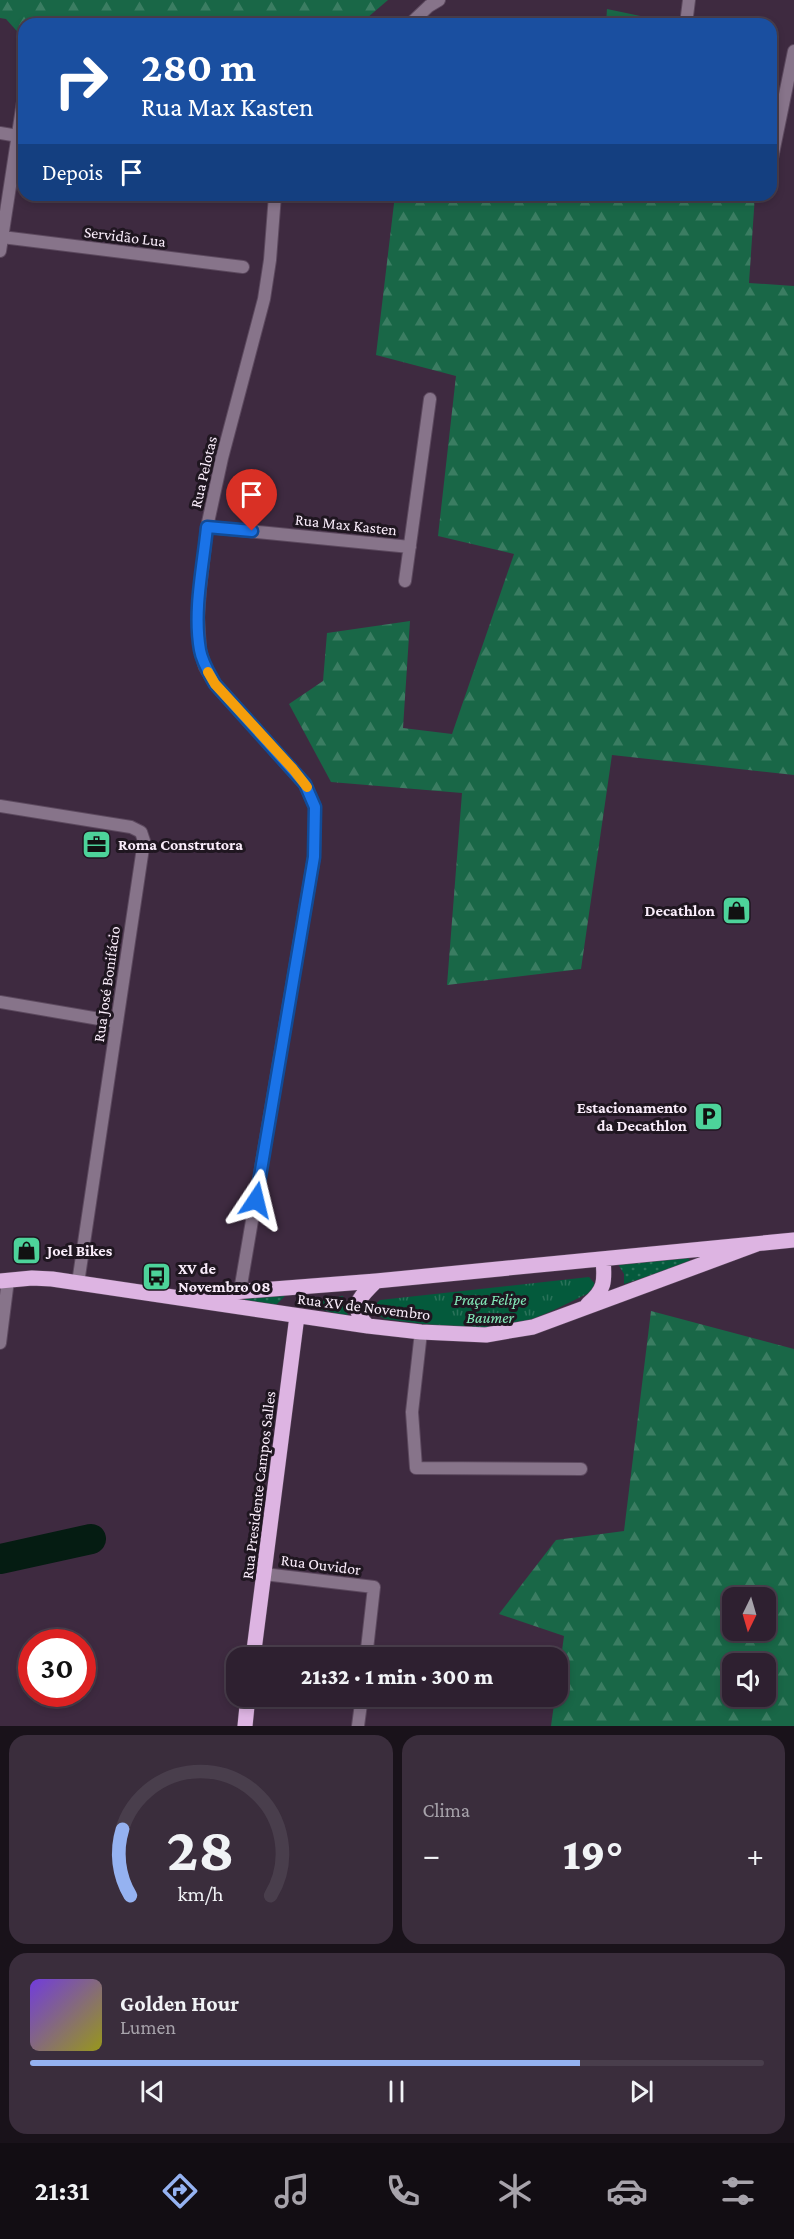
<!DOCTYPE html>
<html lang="pt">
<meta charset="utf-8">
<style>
:root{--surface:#2e2030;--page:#3a2d3c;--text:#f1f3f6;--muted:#a7a3ab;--line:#493e4c;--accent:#95b2f1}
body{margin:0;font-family:"Crimson Pro",serif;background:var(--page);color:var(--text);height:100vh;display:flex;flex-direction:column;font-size:22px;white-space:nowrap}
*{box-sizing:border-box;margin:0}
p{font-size:20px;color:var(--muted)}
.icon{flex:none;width:33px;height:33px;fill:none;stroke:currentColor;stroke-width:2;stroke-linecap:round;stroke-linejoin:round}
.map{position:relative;height:1726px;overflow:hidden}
.drawer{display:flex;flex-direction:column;gap:9px;padding:9px;background:#19121a;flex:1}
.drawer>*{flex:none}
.banner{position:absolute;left:18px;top:18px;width:759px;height:183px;border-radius:18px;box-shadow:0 3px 9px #0003,0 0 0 2px var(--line);background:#1a4fa0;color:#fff;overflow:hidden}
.needle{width:39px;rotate:185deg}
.controls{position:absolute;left:722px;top:1587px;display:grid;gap:12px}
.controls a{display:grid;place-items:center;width:54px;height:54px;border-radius:12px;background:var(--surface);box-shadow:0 3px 9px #0003,0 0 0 2px var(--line);font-size:30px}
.speed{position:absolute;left:18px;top:1629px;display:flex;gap:12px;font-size:30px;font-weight:700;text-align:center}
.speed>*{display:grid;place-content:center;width:78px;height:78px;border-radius:50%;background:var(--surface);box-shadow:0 3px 9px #0003,0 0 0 2px var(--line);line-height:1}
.speed .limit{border:9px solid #d22;background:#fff;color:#111}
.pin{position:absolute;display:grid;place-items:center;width:51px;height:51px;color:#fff;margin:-62px -26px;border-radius:50% 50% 50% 0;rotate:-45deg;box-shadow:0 0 6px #0007}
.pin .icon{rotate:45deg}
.me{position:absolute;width:66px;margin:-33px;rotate:10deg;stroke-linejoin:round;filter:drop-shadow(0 0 4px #0008)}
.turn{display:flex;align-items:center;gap:21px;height:126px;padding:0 24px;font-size:27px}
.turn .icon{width:78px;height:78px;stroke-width:2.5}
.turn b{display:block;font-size:42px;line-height:51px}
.then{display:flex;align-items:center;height:57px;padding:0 24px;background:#0003;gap:12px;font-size:22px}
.big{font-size:45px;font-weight:800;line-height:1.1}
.drawer .card{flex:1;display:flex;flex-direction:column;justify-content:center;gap:9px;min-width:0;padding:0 21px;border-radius:18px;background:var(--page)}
.drawer .dial{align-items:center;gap:0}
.dial svg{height:156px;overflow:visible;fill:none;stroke:var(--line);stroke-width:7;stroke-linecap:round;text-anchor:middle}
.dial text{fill:var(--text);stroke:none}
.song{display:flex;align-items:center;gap:18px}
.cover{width:72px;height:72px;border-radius:9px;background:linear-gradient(135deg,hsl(260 70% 55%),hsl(60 70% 35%))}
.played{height:6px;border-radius:3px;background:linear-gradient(90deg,var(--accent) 75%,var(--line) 75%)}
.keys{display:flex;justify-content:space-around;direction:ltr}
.heat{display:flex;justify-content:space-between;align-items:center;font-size:33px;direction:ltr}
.drawer .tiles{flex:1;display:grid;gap:9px;grid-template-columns:1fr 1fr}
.card:last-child{grid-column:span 2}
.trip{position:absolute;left:226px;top:1647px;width:342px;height:60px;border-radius:18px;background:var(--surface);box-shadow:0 3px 9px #0003,0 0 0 2px var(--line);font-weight:800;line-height:60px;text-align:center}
.menu{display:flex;height:96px;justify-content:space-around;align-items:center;background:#120d13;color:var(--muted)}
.menu .icon{width:42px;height:42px}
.menu .selected{color:var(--accent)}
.menu b{font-size:27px;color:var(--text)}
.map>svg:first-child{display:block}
.grass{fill:url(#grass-dots)}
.forest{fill:url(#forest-firs);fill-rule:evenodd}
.park{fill:url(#park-tufts)}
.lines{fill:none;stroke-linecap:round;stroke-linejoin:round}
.river{stroke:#051c12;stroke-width:30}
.minor-casing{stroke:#5c495e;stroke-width:14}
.primary-casing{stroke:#5c495e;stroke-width:16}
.minor{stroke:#87748a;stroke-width:12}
.primary{stroke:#ddb4e2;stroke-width:15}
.route-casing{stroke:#114b97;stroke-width:15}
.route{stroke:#1a73e8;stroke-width:10}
.slow{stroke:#f59e0b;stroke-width:10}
.labels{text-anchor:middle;stroke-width:6;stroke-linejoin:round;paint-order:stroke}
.street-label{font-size:16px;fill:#faedfb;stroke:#1f1620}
.poi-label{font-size:16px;font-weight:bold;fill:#faedfb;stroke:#1f1620;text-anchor:start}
.park-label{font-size:16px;font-style:italic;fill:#83eab9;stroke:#1f1620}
</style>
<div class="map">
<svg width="794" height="1726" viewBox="0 0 794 1726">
<defs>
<pattern id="grass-dots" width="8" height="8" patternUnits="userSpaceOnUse" patternTransform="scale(1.5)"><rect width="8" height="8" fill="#045a3c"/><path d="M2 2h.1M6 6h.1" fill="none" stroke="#2a7259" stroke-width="1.8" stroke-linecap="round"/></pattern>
<pattern id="forest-firs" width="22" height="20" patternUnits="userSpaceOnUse" patternTransform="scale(1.5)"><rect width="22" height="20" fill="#196747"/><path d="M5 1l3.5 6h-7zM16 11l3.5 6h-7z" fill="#3b7d62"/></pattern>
<pattern id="park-tufts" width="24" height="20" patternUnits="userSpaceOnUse" patternTransform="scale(1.5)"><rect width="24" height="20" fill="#045a3c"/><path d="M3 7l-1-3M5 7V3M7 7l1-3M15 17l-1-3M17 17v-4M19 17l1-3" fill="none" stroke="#2a7259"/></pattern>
</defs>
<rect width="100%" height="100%" fill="#3e2a40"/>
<path class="grass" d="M688,1257L690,1261L687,1264L624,1284V1274L618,1264Z
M288,1293L272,1309L246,1301L242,1296Z
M343,1296V1304L348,1315C340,1315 312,1308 307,1303Z"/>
<path class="forest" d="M0,0H388L360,24H24V39L6,19L0,18Z
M607,9L669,22V24H606Z
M395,195H755L749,283L794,286V775L612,755L581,969L447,985L462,793L331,782L289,704L323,681L327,633L410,621L403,728L452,734L514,554L438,536L456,376L376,355Z
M651,1311L794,1349V1726H551L555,1697L558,1696V1679L564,1636L499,1614L556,1540L624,1531ZM732,1598H765V1630H732ZM732,1664H765V1696H732Z"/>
<path class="park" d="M589,1277L595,1284L594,1289L591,1292C561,1306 529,1325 496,1328C460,1331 421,1323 385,1319L376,1314C373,1308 374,1305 380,1300Z"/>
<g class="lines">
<path class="river" d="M0,1559L91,1539"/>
<defs>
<path id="minor" d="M410,24L429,6L439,0
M686,24L689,0
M0,133L24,137
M771,163L794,51
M2,237L243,267
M0,251L24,95
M207,527L410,547
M405,581L430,399
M0,806L131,827L141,832L144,841L78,1283
M0,1002L117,1022
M240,1291L314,857L315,807L305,784L215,684L205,667L200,650L198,617L200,589L207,527L222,458L264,299L270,260L275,195
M421,1332L412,1412L416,1468L581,1469
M0,1343L8,1280
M264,1574L374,1587L366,1658
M358,1726L362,1696"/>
<path id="primary" d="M0,1281L32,1278L52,1279L368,1326L421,1332L486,1335L533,1327L757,1244
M195,1295L376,1281L794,1240
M588,1304C605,1290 605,1281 603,1259
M368,1326C347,1306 360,1298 376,1281
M253,1658L297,1316
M245,1726L248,1696"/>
</defs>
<use href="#minor" class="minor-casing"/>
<use href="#primary" class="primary-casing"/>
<use href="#minor" class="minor"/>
<use href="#primary" class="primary"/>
</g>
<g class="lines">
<defs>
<path id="route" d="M252,531L207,527C203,567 193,610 200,650C202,662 209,673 215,684L305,784L315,807L314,857L256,1200"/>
</defs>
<use href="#route" class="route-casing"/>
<use href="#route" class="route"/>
<path class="slow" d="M208,672L215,684L293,769L307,787"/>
</g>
<defs>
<symbol id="office-square" viewBox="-11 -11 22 22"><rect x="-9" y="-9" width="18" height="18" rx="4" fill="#4dd39a" stroke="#1f1620"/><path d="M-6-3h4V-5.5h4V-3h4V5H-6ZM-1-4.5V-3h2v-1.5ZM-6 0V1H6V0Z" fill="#111"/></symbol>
<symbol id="shop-square" viewBox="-11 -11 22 22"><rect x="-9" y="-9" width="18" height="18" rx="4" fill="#4dd39a" stroke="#1f1620"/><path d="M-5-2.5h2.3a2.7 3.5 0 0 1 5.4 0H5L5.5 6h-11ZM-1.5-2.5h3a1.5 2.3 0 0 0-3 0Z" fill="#111"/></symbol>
<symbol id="parking-square" viewBox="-11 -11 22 22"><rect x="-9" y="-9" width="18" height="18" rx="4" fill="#4dd39a" stroke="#1f1620"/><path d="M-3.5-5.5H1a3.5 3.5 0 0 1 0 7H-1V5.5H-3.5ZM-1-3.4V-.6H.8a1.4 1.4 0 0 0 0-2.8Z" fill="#111"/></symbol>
<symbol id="bus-square" viewBox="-11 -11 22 22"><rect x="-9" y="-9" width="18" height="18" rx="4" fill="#4dd39a" stroke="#1f1620"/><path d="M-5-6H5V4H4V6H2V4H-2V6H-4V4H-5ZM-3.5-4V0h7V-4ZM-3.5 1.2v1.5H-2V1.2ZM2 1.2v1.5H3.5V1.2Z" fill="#111"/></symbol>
</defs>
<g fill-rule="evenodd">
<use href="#office-square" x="80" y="828" width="33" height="33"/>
<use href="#shop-square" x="720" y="894" width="33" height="33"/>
<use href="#parking-square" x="692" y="1100" width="33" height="33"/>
<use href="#shop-square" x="10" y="1234" width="33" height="33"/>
<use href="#bus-square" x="140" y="1260" width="33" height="33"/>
</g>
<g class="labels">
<g class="street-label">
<text transform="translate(125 236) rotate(7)" y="6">Servidão Lua</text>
<text transform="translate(203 472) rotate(-77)" y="6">Rua Pelotas</text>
<text transform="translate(346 524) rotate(6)" y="6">Rua Max Kasten</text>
<text transform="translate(106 984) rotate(-82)" y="6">Rua José Bonifácio</text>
<text transform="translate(364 1306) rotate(7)" y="6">Rua XV de Novembro</text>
<text transform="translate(258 1485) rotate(-83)" y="6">Rua Presidente Campos Salles</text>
<text transform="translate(321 1564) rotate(7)" y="6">Rua Ouvidor</text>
</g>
<g class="poi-label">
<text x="118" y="850">Roma Construtora</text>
<text x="715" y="916" text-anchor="end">Decathlon</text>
<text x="687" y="1113" text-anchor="end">Estacionamento<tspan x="687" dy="18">da Decathlon</tspan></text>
<text x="47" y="1256">Joel Bikes</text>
<text x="178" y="1274">XV de<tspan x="178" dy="18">Novembro 08</tspan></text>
</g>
<g class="park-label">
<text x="490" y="1305">Praça Felipe<tspan x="490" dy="18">Baumer</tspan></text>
</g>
</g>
</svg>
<div class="controls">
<a><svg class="needle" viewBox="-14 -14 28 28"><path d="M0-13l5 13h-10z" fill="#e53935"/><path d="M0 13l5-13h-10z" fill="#a7a3ab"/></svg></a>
<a><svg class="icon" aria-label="sound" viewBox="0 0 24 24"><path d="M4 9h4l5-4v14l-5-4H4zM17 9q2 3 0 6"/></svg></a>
</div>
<div class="speed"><div class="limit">30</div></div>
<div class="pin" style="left:252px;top:531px;background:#d93025"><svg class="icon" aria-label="arrive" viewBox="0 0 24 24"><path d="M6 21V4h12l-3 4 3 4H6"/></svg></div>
<svg class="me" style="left:256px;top:1200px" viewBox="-20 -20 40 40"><path d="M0-17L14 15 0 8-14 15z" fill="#1a73e8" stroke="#fff" stroke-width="4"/></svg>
<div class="trip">21:32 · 1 min · 300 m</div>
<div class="banner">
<div class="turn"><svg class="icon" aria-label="right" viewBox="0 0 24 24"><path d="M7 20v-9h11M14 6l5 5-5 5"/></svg><div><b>280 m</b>Rua Max Kasten</div></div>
<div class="then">Depois<svg class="icon" aria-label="arrive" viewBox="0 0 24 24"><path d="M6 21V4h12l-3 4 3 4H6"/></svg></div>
</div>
</div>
<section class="drawer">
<div class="tiles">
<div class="card dial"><svg viewBox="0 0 100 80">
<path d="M14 69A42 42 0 1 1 86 69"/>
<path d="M14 69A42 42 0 0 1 10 35" stroke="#95b2f1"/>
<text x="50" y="56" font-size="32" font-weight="700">28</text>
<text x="50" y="72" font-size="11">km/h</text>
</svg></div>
<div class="card"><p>Clima</p>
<div class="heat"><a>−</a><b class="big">19°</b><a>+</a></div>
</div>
<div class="card">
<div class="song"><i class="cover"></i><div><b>Golden Hour</b><p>Lumen</p></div></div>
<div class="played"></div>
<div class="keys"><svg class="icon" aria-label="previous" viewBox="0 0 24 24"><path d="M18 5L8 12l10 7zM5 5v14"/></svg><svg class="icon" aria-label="pause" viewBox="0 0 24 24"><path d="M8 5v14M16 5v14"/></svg><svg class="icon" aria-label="next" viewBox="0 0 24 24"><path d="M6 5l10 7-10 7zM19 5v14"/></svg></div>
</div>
</div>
</section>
<nav class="menu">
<b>21:31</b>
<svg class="icon selected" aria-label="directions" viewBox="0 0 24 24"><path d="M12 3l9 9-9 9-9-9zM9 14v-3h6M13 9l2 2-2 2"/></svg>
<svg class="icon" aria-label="music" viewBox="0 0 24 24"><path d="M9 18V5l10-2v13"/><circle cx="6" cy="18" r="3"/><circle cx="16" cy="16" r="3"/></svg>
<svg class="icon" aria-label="phone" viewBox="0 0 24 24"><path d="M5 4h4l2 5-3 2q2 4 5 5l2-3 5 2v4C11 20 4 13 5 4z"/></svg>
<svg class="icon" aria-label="climate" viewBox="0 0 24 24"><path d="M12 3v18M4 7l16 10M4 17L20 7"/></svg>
<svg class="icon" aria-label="car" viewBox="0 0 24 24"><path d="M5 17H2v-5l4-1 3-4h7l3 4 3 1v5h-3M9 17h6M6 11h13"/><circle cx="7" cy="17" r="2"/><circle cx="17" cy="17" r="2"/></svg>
<svg class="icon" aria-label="filters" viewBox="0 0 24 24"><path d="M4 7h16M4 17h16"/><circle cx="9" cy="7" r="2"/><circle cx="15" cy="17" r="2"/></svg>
</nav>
